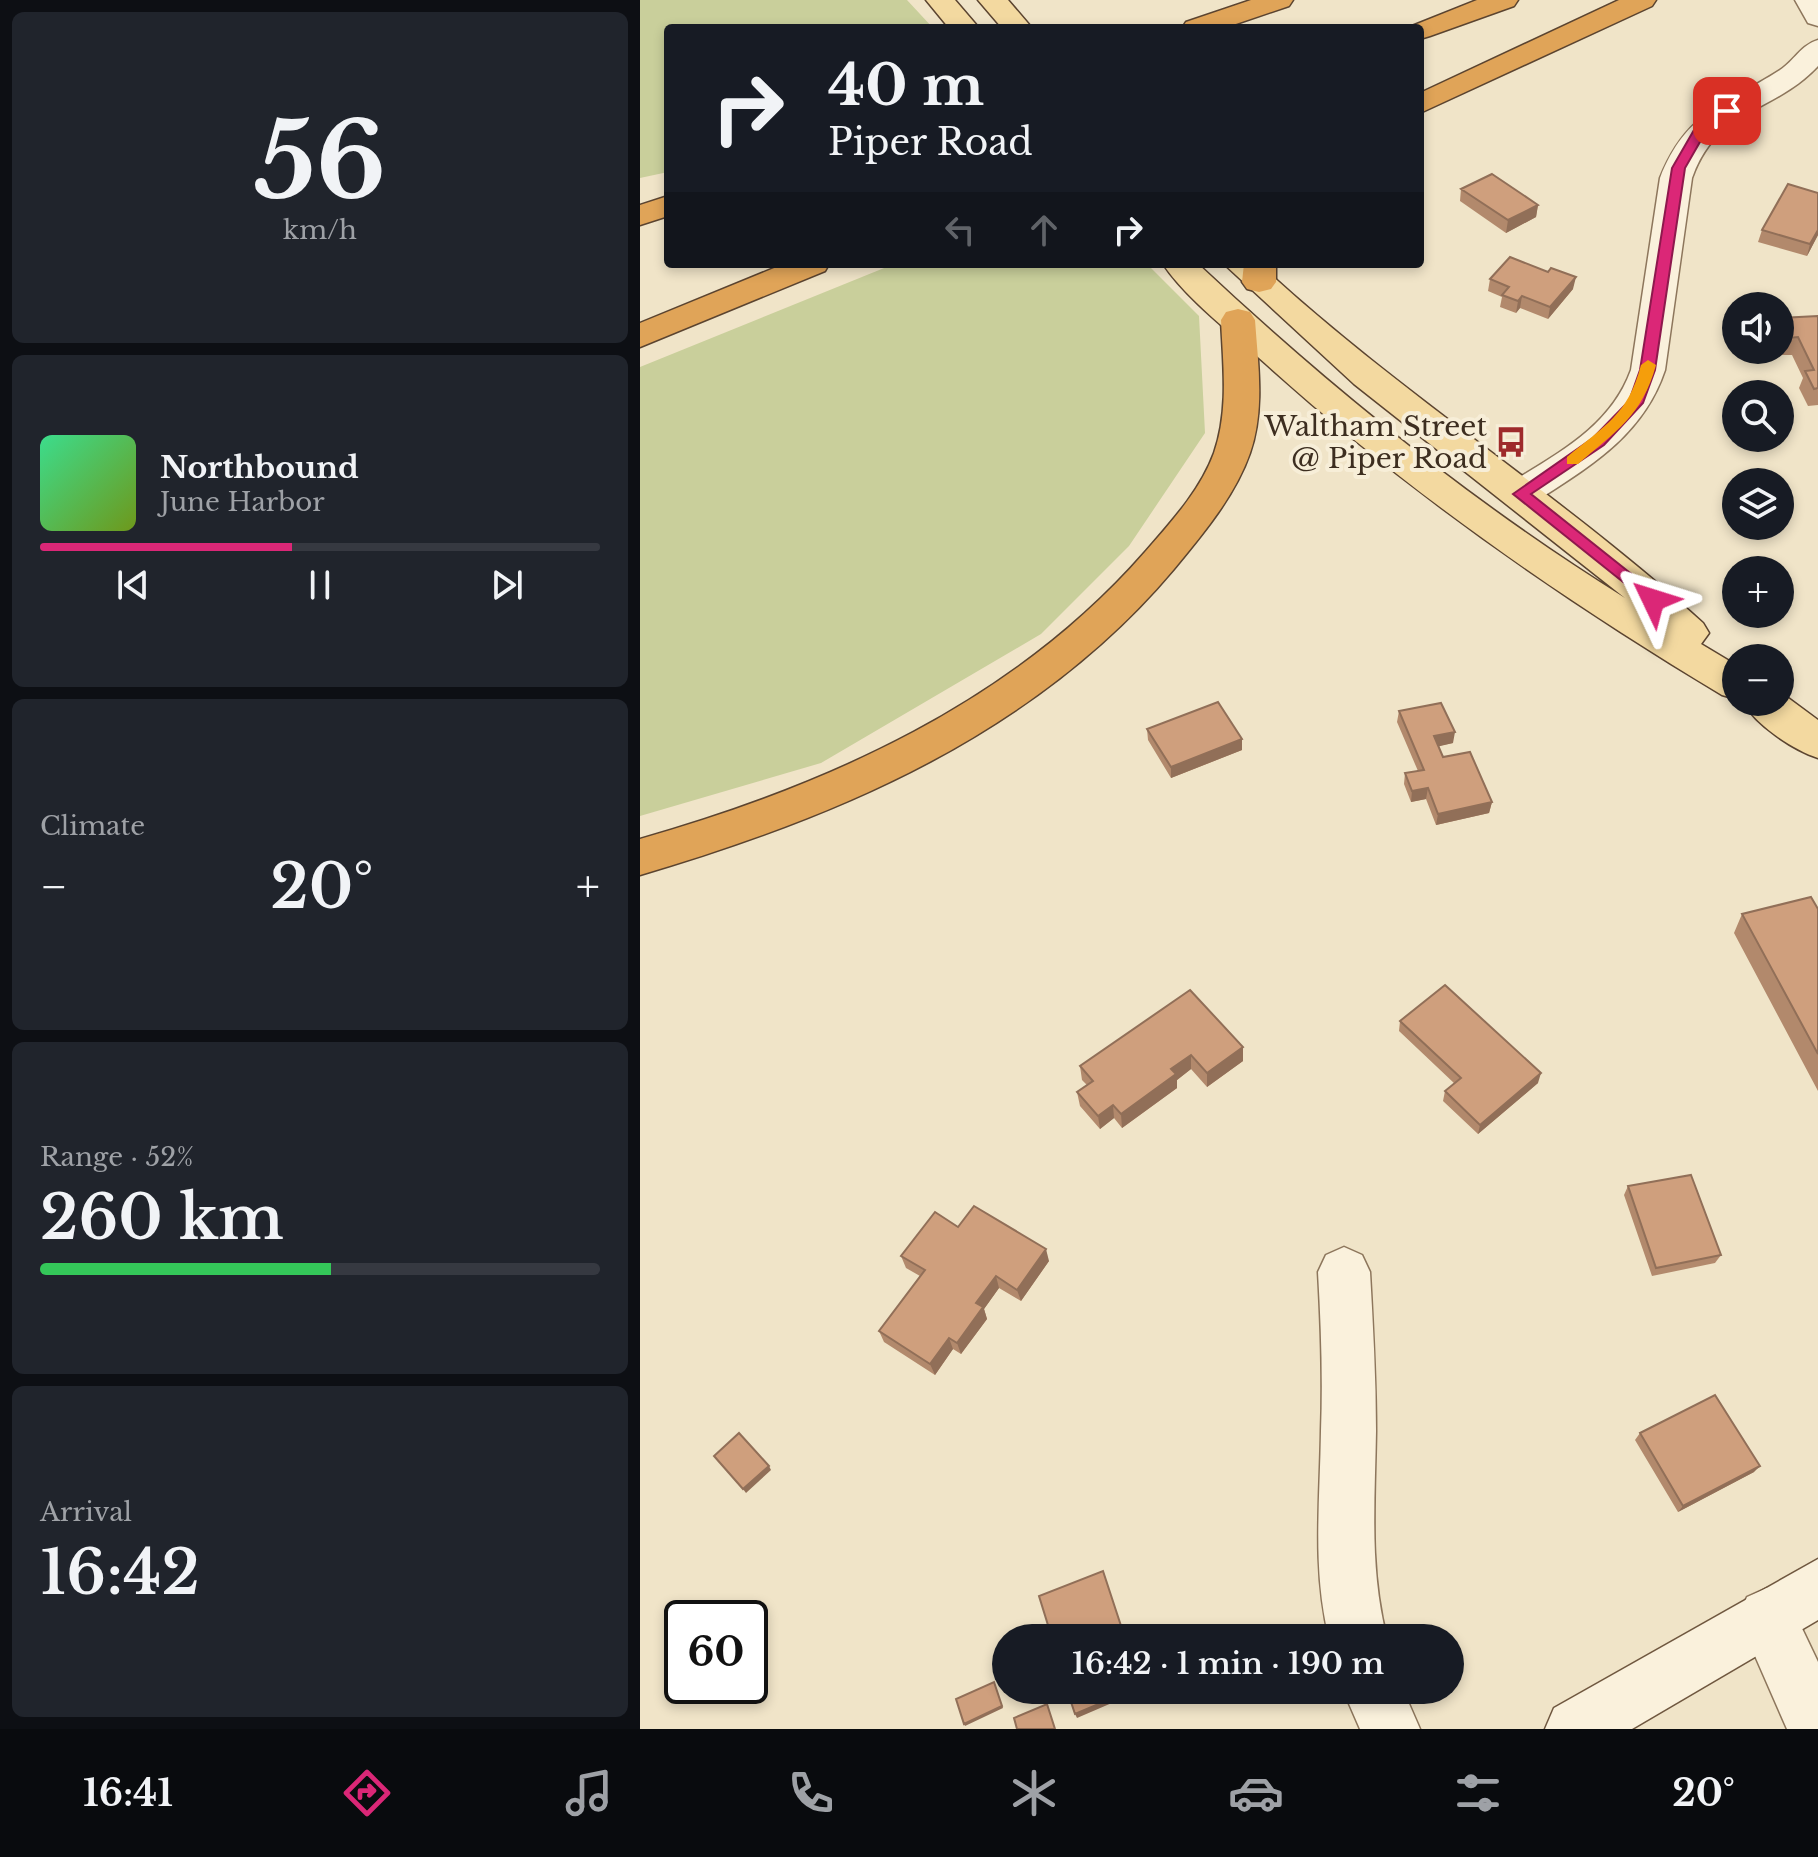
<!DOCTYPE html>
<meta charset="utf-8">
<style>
:root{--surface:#171b24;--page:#20242c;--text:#f1f3f6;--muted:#9ea1a6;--line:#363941;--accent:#db2777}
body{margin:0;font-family:"Libre Baskerville",serif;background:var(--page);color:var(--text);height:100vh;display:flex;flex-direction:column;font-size:30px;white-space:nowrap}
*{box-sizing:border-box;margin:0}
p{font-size:26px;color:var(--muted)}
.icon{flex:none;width:44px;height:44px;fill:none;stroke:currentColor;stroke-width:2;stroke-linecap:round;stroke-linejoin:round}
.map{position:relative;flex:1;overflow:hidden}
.panel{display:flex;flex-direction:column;gap:12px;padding:12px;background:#0d0f14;width:640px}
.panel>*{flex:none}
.banner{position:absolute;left:24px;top:24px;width:760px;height:244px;border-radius:8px;box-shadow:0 4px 12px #0003;background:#171b24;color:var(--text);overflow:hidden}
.controls{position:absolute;left:1082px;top:292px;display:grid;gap:16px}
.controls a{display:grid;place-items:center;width:72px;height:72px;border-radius:50%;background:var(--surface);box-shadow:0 4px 12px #0003;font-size:40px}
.speed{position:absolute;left:24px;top:1600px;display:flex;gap:16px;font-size:40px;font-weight:700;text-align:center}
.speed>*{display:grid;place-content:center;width:104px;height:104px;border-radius:50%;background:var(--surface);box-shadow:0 4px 12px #0003;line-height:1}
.speed .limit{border:4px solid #111;border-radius:12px;background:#fff;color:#111}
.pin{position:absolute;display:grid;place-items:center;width:68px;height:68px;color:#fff;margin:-34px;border-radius:16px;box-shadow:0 4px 12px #0006}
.me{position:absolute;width:88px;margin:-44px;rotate:311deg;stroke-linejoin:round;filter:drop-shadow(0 0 6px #0008)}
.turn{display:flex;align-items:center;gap:28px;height:168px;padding:0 32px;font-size:36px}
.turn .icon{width:104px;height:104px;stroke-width:2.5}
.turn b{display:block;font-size:56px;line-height:68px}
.lanes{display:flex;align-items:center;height:76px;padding:0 32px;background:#0003;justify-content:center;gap:40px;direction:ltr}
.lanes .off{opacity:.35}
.big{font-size:60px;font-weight:600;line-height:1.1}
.panel .tile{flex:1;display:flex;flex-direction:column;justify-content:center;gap:12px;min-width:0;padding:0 28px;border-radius:12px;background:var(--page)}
.panel .dial{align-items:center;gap:0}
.dial b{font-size:104px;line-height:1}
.song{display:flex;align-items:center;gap:24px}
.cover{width:96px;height:96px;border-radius:12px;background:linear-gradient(135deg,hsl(150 70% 55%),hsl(80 70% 35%))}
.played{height:8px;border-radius:4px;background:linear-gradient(90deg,var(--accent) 45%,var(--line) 45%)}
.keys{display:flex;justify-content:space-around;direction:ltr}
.heat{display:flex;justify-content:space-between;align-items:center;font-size:44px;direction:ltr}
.charge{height:12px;border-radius:6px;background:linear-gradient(90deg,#34c759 52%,var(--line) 0)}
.trip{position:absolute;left:352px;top:1624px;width:472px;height:80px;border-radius:40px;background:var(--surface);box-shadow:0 4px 12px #0003;font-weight:600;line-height:80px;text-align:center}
.tab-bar{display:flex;height:128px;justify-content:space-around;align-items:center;background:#090b0e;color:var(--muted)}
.tab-bar .icon{width:56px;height:56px}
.tab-bar .current{color:var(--accent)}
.tab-bar b{font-size:36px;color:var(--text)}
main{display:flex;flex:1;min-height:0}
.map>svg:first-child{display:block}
.green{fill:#c9cf9b}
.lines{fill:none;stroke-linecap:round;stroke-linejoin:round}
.street-casing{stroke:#8d765c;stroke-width:3}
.secondary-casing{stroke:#6f573f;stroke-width:3}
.primary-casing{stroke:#5b4430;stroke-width:3}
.highway-casing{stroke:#5b4430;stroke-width:3}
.street{fill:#faf1dc;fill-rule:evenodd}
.secondary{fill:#faf1dc;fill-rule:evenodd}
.primary{fill:#f3d9a0;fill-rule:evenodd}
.highway{fill:#e0a458;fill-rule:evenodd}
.wall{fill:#b2896c}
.shaded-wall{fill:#916f58}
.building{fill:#cf9f7d;stroke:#916f58;stroke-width:2}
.route{fill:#db2777;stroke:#8e194d;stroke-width:2}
.slow{fill:#f59e0b}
.labels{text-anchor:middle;stroke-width:8;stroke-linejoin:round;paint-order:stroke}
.poi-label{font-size:28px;fill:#3d2e20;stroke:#f7eed8;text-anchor:end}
</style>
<main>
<section class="panel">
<div class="tile dial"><b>56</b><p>km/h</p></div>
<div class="tile">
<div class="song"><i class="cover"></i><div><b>Northbound</b><p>June Harbor</p></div></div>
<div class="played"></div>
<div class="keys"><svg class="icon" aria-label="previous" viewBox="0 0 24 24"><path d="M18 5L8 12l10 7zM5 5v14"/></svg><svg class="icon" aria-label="pause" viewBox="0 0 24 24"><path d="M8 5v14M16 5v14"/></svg><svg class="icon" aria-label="next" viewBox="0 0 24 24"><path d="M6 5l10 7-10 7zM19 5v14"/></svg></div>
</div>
<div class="tile"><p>Climate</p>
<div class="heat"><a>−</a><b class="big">20°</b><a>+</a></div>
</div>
<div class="tile"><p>Range · 52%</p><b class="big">260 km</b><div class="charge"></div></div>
<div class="tile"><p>Arrival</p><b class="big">16:42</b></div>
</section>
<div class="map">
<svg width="1178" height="1729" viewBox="0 0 1178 1729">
<rect width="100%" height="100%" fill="#f0e4c8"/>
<path class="green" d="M0,0H267L293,28H28V172L0,178Z
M254,264H507L559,316L565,433L489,546L401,634L181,763L0,816V367Z"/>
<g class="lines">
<defs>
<path id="street" d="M1155,0H1178V26L1168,23Z
M1178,40V66C1132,115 1078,106 1052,178L1025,370C1003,436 949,467 893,503L880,507L867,503L861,494L867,485C916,454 970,428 991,370L1020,178C1047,110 1084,106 1140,70C1154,61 1161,45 1178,40Z
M704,1247L722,1255L730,1272C733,1325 736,1378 736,1431C735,1501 729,1569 747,1638H689C672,1569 680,1501 681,1431C683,1378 681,1325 678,1272L686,1255Z
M1127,1588L1147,1597L1178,1662V1729H1147L1098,1617L1107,1597Z
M703,1690H763L780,1729H720Z"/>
<path id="secondary" d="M1178,1559V1620L992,1729H905L914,1708Z"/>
<path id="primary" d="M286,0H315L339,28H309Z
M338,0H368L392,28H362Z
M523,264H558C690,388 831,502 985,598L714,384L584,264H619C759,394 922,495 1063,623L1069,633L1061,644L1096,665V699L1082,695C920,598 767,491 627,365C594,335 547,300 523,264Z
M1140,692L1178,720V758C1153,750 1116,725 1103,702H1140Z"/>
<path id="highway" d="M611,0H653L649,6L584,28H542L546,22Z
M837,0H878L874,6L790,36L780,39V28H767Z
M979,0H1016L1012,6L780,113V93Z
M28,196V216L0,225V205Z
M144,264H189L185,271L0,347V323Z
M604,264H636V282L631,289L619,292L607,289L602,282Z
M598,309L610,312L615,320C618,364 625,410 610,453C595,496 563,534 534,569C396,733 201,816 0,875V839C189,785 373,703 505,552C531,522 560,491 574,453C589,410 583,364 581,320L586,312Z"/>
</defs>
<use href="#street" class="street-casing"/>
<use href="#secondary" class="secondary-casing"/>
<use href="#primary" class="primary-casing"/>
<use href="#highway" class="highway-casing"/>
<use href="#street" class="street"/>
<use href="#secondary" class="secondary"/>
<use href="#primary" class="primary"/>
<use href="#highway" class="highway"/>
</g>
<path class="wall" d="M821,189L898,205L896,217L866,233L820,201Z
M1178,193V235L1167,256L1118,242L1122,230Z
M850,279L933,289L908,319L880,308L876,313L860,307L862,297L848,291Z
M1178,316V405L1168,406L1159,388L1163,378L1152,355H1142L1140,350V318Z
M759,711L813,743L798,746L803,757L852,802L849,813L796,825L786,799L771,802L764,784L765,773L778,771L757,722Z
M507,729L602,739V750L531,778L508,740Z
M1178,909V1091L1094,933L1102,914Z
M760,1021L898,1083L838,1134L803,1101L805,1091L815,1084L759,1031Z
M603,1047V1061L567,1087L551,1069L537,1080V1088L482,1128L474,1118L460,1129L440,1106L437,1092L447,1085L442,1080L440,1066Z
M988,1186L1081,1255L1075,1263L1012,1276L984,1195Z
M318,1227L409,1261L381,1301L359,1288L344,1309L347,1319L321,1354L313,1349L295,1375L244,1342L239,1331L280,1276L266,1268L261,1256Z
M1000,1433L1114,1472L1038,1512L995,1440Z"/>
<path class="shaded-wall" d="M898,205L896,217L866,233L868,220Z
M1178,230V235L1167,256L1170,244Z
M936,277L933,289L908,319L910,307Z
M882,296L880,308L876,313L878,301Z
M815,732L813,743L792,748L794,736Z
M602,739V750L531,778V767Z
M788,788L786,799L771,802L772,791Z
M852,802L849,813L796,825L798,814Z
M603,1047V1061L567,1087V1073Z
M551,1055V1069L537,1080V1088L482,1128L481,1114L531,1069Z
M901,1073L898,1083L838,1134L840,1125Z
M473,1105L474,1118L460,1129L458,1116Z
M406,1249L409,1261L381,1301L377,1290Z
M356,1276L359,1288L344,1309L347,1319L321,1354L317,1343L336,1303Z
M309,1338L313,1349L295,1375L290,1364Z
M129,1466L131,1470L106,1493L103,1489Z
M1120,1466L1114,1472L1038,1512L1043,1506Z
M354,1682L363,1708L325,1726L324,1724Z
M492,1690H502L437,1718L435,1714Z"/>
<path class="building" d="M852,174L898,205L868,220L821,189Z
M1148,184L1178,193V230L1170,244L1122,230Z
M870,257L908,272L911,268L936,277L910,307L882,296L878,301L862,295L869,287L850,279Z
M1178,316V388L1174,389L1165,371L1174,370L1158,337L1148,338L1140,321V318Z
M578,702L602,739L531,767L507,729Z
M801,703L815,732L794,736L803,757L830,752L852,802L798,814L788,788L772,791L765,773L784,770L759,711Z
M1171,897L1178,909V1054L1102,914Z
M805,985L901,1073L840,1125L805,1091L821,1078L760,1021Z
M550,990L603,1047L567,1073L551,1055L531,1069L536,1074L481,1114L473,1105L458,1116L437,1092L453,1081L440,1066Z
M1051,1175L1081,1255L1016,1268L988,1186Z
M334,1206L406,1249L377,1290L356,1276L336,1303L343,1307L317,1343L309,1338L290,1364L239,1331L285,1270L261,1256L295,1212L318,1227Z
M1075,1395L1120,1466L1043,1506L1000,1433Z
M99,1433L129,1466L103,1489L74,1456Z
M463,1571L485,1638H412L399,1596Z
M354,1682L362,1706L324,1724L316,1699Z
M427,1690H492L435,1714Z
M407,1704L415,1729H377L374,1718Z"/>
<path class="route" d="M1087,107L1093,111L1064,135L1045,168L1015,370L1003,403L964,445L891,494L1019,596V604L1013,606L873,494L953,438L989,401L1000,370L1032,168L1054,130Z"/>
<path class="slow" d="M1008,360L1016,365C1002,416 976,431 938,464H927V457C965,425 988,415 1001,365Z"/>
<defs>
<symbol id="bus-bare" viewBox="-9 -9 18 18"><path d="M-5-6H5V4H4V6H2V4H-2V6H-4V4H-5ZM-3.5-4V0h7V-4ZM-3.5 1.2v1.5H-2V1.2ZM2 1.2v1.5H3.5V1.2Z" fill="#9e2a2b" stroke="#f7eed8" stroke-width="2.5" paint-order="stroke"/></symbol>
</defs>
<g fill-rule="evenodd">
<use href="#bus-bare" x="849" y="420" width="44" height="44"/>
</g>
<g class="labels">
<g class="poi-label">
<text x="847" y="436">Waltham Street<tspan x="847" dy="32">@ Piper Road</tspan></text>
</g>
</g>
</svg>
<div class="controls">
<a><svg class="icon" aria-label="sound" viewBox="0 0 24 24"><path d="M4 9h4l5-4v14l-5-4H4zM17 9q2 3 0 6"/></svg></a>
<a><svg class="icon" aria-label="search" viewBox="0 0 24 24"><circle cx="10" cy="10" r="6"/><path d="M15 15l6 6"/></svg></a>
<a><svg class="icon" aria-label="layers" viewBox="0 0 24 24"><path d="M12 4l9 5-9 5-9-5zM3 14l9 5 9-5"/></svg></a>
<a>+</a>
<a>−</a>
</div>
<div class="speed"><div class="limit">60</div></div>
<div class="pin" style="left:1087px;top:111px;background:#d93025"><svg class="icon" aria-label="arrive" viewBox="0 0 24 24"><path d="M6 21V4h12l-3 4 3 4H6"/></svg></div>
<svg class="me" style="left:1013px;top:600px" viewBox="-20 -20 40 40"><path d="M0-17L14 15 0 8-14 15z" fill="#db2777" stroke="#fff" stroke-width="4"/></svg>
<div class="trip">16:42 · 1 min · 190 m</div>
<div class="banner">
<div class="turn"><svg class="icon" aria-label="right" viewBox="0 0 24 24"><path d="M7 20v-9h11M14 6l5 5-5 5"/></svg><div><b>40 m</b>Piper Road</div></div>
<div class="lanes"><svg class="icon off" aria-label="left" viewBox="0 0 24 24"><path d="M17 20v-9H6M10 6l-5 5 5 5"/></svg><svg class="icon off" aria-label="ahead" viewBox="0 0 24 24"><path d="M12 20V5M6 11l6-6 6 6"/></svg><svg class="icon" aria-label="right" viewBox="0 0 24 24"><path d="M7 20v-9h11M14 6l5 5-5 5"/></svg></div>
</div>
</div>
</main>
<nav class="tab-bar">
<b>16:41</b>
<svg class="icon current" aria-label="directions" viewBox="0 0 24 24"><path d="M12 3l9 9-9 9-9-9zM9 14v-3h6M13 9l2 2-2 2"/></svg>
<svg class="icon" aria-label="music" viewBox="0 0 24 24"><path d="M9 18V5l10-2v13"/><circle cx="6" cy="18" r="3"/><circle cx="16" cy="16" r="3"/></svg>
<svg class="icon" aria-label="phone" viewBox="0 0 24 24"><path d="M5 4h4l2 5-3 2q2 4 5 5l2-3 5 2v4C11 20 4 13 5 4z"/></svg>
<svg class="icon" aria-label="climate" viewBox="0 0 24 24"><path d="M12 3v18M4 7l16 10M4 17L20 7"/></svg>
<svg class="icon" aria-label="car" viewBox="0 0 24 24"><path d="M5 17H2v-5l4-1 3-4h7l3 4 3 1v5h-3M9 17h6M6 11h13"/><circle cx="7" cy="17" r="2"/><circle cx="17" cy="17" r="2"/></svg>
<svg class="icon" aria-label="filters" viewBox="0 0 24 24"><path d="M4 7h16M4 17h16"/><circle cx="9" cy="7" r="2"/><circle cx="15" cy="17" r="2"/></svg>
<b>20°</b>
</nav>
